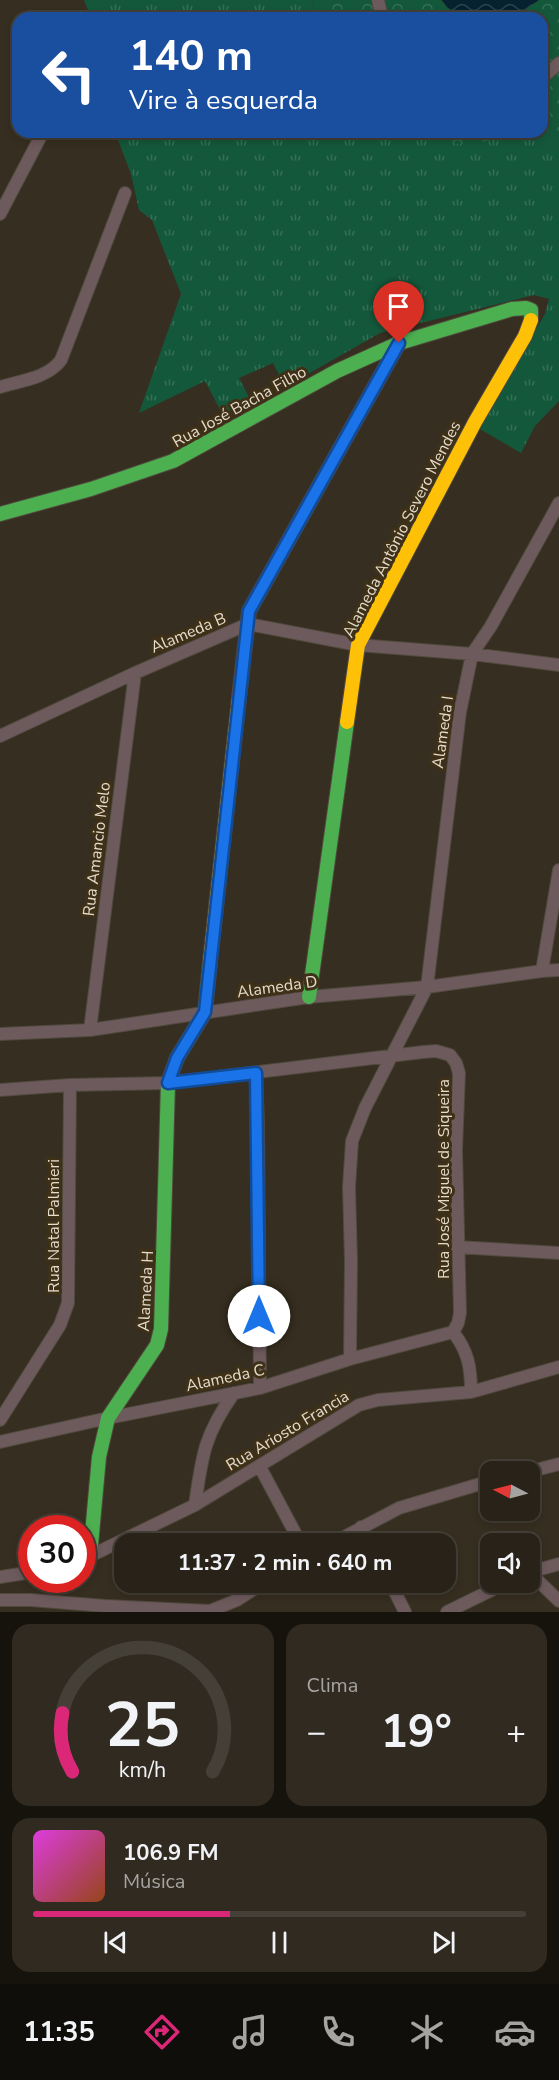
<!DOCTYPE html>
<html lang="pt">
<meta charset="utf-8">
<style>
:root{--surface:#282218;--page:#302a21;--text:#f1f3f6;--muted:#a5a4a2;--line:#443f37;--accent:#db2777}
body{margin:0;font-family:"Nunito Sans",sans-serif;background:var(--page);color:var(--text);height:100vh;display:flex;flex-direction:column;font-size:22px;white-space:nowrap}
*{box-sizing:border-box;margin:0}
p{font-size:20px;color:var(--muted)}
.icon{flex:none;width:33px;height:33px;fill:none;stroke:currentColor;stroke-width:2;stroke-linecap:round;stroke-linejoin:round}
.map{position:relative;height:1612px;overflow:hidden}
.panel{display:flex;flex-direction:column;gap:12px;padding:12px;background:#16130d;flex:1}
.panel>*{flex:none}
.hud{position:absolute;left:12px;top:12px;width:536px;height:126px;border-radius:18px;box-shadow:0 3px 9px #0003,0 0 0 2px var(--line);background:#1a4fa0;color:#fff;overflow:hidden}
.needle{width:39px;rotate:276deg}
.buttons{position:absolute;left:480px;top:1461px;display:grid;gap:12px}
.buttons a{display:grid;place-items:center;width:60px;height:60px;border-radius:12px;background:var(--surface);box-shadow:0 3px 9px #0003,0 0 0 2px var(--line);font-size:30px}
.speed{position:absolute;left:18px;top:1515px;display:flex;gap:12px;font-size:30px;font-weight:700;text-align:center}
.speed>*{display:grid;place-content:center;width:78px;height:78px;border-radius:50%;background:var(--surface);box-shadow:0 3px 9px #0003,0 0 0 2px var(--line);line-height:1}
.speed .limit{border:9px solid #d22;background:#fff;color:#111}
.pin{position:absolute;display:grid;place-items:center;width:51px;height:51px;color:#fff;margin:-62px -26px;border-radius:50% 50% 50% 0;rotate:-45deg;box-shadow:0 0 6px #0007}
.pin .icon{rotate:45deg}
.me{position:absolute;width:66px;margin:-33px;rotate:0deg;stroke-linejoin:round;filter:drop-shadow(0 0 4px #0008)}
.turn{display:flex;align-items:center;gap:21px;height:126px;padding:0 18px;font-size:27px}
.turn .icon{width:78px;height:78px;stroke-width:2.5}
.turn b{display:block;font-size:42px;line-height:51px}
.big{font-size:45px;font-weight:700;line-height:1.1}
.panel .tile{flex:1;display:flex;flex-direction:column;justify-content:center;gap:9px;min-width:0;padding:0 21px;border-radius:18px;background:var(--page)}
.panel .dial{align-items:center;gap:0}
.dial svg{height:156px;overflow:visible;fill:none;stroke:var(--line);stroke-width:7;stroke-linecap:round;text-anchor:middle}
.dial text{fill:var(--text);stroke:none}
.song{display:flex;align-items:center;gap:18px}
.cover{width:72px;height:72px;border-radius:9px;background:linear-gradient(135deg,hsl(300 70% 55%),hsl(20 70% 35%))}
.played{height:6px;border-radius:3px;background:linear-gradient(90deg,var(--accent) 40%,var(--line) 40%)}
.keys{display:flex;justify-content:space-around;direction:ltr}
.heat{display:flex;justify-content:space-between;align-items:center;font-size:33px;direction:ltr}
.panel .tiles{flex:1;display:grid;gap:12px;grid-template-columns:1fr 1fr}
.tile:last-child{grid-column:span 2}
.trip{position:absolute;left:114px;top:1533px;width:342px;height:60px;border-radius:18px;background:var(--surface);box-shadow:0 3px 9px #0003,0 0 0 2px var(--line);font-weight:700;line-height:60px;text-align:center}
.menu{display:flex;height:96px;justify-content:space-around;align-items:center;background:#100e0a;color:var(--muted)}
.menu .icon{width:42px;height:42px}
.menu .current{color:var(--accent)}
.menu b{font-size:27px;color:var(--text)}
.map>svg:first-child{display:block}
.grass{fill:url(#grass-tufts)}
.forest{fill:url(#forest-crowns)}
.water{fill:url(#water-waves)}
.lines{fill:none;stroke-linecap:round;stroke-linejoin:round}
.street-casing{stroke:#50493d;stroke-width:14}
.fast-casing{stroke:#50493d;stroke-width:16}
.slow-casing{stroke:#50493d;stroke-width:16}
.jam-casing{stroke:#50493d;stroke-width:16}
.street{stroke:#6d5a5d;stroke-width:12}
.fast{stroke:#4caf50;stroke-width:14}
.slow{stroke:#ffc107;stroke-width:14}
.jam{stroke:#c62828;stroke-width:14}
.route-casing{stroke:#114b97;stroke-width:15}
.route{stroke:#1a73e8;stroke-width:10}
.labels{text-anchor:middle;stroke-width:6;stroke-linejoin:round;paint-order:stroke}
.street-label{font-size:16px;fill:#e5dccd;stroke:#3f3117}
</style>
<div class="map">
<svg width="559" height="1612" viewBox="0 0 559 1612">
<defs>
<pattern id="grass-tufts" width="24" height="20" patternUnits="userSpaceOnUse" patternTransform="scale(1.5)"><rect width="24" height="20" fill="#14583b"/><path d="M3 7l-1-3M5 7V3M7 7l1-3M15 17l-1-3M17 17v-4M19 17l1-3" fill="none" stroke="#366f56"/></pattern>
<pattern id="forest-crowns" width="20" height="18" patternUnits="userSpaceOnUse" patternTransform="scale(1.5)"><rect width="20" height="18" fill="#14583b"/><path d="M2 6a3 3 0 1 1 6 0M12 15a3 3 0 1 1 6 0" fill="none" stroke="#366f56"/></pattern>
<pattern id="water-waves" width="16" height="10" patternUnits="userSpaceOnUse" patternTransform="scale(1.5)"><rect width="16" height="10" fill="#062230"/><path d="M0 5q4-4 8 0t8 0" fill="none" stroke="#2a424d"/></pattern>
</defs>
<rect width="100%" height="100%" fill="#362e20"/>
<path class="grass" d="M84,0H312L313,8L322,18H89L90,15Z
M547,127L555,145L559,148V401L535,426L521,453L478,428L545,314L549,299L534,295L380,333L285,387L273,363L239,378L252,403L225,419L205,381L139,413L181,294L152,220L139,210L131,174L115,132H405L413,139L419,132H436L451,142L504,137L518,132H542V128Z"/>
<path class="forest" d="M312,0H376L379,18H322L313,8Z
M382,0H441L447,7L462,18H385Z
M539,0H559V59L542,74V18H520L527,8Z
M559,68V148L555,145L547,128H542V83Z
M436,132H518C503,138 468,147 452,143C447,141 441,135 436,132Z"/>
<path class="water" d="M442,0H539L527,8L520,18H462L447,7Z"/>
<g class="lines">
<defs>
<path id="street" d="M378,0L382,18
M542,78L559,63
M0,214L43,132
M0,387C20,381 48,378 61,360L125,193
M0,736L135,673L248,624L358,645L472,654L559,665
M542,971L559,870
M90,1030L135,673
M0,1034L90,1030L309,997L427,987L542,971L559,970
M256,1073L258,1124L260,1388
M0,1090L70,1085L168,1083L423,1052L436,1051L450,1055L456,1063L459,1073L456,1150L460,1313L458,1323L453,1332
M457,1247L559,1253
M453,1332C468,1351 471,1367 471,1392
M350,1359L351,1261L349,1187L352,1141L365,1108L427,987L460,712L472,654L491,626L559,503
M0,1420L60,1325L68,1303L70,1085
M0,1442L108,1418L260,1388L350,1359L453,1332
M260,1467L301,1544
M528,1472L559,1464
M195,1505C202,1456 204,1435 234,1393
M361,1527L370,1544
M331,1544L399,1508L490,1481
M86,1558L195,1505L359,1405L378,1400L471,1392L559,1367
M530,1572L559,1564
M530,1573L559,1601
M0,1577L32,1572
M390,1582L405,1612
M0,1600H31L105,1606L210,1611L237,1600L265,1582
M447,1612L508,1582"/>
<path id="fast" d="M0,514L91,489L173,461L337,371L399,343L512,309L526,308L531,310V320
M309,997L347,722
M90,1556L99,1457L108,1418L157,1345L161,1329L168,1083L177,1058L205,1012L210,962"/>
<path id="slow" d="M347,722L358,645L475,422L525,336L531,320
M210,962L239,698"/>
<path id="jam" d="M239,698L249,611L399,343"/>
</defs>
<use href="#street" class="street-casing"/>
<use href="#fast" class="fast-casing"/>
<use href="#slow" class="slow-casing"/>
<use href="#jam" class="jam-casing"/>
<use href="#street" class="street"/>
<use href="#fast" class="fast"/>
<use href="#slow" class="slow"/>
<use href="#jam" class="jam"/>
</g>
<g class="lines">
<defs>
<path id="route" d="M259,1316L256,1073L168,1083L177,1058L205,1012L249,611L399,343"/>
</defs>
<use href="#route" class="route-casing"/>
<use href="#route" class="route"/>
</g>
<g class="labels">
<g class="street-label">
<text transform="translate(239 406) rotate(-29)" y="6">Rua José Bacha Filho</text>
<text transform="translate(401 529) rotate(-63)" y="6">Alameda Antônio Severo Mendes</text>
<text transform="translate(188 632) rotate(-23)" y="6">Alameda B</text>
<text transform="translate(442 732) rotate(-82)" y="6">Alameda I</text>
<text transform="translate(96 849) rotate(-83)" y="6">Rua Amancio Melo</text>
<text transform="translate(277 986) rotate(-8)" y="6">Alameda D</text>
<text transform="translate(443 1179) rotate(-90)" y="6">Rua José Miguel de Siqueira</text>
<text transform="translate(53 1226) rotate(-90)" y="6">Rua Natal Palmieri</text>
<text transform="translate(145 1291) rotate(-87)" y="6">Alameda H</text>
<text transform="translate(225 1377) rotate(-12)" y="6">Alameda C</text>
<text transform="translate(287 1430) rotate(-31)" y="6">Rua Ariosto Francia</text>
</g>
</g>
</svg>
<div class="buttons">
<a><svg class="needle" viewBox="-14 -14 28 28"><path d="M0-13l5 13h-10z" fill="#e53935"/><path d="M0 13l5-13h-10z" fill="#a5a4a2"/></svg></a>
<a><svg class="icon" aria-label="sound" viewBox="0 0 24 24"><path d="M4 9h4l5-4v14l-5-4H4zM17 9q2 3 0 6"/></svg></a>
</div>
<div class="speed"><div class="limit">30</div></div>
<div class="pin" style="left:399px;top:343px;background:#d93025"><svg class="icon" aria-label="arrive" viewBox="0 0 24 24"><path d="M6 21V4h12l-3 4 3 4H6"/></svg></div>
<svg class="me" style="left:259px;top:1316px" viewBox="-20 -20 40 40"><circle r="19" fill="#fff"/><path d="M0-13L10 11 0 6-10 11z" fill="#1a73e8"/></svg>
<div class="trip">11:37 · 2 min · 640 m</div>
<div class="hud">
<div class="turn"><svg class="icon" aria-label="left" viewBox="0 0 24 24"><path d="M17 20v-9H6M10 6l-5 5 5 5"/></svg><div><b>140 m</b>Vire à esquerda</div></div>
</div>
</div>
<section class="panel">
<div class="tiles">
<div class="tile dial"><svg viewBox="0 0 100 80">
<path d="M14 69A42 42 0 1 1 86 69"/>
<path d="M14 69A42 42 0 0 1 9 39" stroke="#db2777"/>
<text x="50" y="56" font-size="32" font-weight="700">25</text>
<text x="50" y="72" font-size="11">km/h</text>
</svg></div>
<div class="tile"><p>Clima</p>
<div class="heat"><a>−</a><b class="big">19°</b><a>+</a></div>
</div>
<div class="tile">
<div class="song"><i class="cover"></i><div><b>106.9 FM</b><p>Música</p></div></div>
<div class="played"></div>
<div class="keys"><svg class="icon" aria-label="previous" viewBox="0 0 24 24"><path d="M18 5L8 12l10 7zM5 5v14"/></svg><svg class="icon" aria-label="pause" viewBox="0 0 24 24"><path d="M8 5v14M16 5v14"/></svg><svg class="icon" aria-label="next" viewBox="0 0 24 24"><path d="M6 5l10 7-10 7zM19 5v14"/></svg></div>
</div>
</div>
</section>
<nav class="menu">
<b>11:35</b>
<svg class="icon current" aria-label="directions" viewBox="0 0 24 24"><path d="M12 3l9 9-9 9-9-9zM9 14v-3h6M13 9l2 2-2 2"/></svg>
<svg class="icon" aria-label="music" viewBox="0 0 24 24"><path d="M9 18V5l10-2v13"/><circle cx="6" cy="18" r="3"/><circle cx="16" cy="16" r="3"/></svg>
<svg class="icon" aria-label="phone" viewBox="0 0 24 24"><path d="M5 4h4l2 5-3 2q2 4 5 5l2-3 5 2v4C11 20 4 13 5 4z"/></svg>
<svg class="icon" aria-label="climate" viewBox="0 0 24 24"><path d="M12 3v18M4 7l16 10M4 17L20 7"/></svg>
<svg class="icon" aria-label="car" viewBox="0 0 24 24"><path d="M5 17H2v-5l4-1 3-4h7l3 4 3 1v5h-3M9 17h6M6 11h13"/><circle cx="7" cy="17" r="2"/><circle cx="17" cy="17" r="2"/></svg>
</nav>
